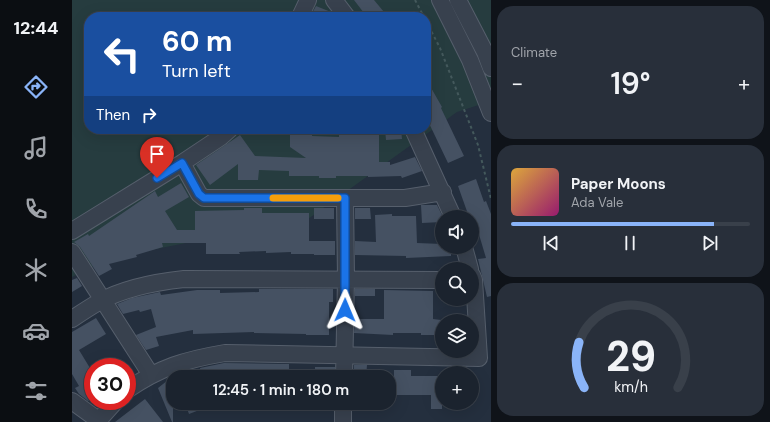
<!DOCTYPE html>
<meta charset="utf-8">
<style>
:root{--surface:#1b232e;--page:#282f3a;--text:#f1f3f6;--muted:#a0a4aa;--line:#39404a;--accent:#8ab4f8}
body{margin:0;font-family:"DM Sans",sans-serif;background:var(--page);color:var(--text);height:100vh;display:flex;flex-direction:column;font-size:15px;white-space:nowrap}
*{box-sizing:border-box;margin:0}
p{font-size:13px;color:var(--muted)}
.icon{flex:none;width:22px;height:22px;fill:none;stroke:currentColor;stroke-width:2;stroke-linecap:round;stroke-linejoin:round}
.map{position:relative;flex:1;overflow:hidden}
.details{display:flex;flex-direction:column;gap:6px;padding:6px;background:#0f1319;width:279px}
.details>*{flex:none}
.top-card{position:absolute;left:12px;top:12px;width:347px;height:122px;border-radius:16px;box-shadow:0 4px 16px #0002,0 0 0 1px var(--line);background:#1a4fa0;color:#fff;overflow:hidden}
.tools{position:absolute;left:363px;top:210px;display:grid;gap:8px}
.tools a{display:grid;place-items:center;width:44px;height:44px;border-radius:50%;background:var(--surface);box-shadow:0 4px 16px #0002,0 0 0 1px var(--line);font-size:20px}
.speed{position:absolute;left:12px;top:358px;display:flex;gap:8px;font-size:20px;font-weight:700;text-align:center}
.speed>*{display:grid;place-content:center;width:52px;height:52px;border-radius:50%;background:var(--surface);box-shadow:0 4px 16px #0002,0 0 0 1px var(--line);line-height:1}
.speed .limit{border:6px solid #d22;background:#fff;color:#111}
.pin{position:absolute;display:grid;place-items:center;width:34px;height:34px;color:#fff;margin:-41px -17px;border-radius:50% 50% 50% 0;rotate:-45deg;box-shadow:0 0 4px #0007}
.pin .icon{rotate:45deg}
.me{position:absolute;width:44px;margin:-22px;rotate:1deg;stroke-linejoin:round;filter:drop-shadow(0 0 3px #0008)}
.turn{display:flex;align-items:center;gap:14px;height:84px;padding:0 12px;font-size:18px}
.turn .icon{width:52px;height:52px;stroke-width:2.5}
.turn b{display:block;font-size:28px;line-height:34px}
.then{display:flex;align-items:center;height:38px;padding:0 12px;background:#0003;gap:8px;font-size:15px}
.big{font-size:30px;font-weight:600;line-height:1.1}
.details .tile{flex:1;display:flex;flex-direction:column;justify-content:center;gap:6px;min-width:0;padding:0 14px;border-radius:16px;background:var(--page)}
.details .dial{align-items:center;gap:0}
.dial svg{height:104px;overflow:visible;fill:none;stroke:var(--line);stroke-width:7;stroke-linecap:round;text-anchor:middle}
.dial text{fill:var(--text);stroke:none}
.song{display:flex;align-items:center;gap:12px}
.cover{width:48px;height:48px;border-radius:6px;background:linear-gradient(135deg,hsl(40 70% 55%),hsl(320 70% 35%))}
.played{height:4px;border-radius:2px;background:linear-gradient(90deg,var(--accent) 85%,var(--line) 85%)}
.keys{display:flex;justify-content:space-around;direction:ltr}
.heat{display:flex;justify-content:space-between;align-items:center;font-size:22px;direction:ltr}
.trip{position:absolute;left:94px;top:370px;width:230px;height:40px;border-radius:16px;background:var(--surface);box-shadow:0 4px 16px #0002,0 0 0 1px var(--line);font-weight:600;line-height:40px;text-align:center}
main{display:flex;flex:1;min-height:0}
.tabs{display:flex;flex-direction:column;width:72px;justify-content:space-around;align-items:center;background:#0b0e12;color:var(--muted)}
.tabs .icon{width:28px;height:28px}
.tabs .current{color:var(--accent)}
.tabs b{font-size:18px;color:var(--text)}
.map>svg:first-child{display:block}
.green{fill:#263c3f;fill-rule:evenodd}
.building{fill:#455162}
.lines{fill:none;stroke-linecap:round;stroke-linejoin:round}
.minor-casing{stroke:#565f6c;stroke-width:18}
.path{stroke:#44595c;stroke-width:2;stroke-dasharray:3 3;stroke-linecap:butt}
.minor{stroke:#38414e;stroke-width:16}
.route-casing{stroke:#114b97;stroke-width:10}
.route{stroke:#1a73e8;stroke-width:7}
.slow{stroke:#f59e0b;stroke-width:7}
</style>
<main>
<nav class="tabs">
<b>12:44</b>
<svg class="icon current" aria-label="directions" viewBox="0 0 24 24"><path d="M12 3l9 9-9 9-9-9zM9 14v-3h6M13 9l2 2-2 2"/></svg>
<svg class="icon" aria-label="music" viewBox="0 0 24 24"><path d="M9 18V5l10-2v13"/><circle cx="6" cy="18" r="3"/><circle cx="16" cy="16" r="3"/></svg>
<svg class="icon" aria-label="phone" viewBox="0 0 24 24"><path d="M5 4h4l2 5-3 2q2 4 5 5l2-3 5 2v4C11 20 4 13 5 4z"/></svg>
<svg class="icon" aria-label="climate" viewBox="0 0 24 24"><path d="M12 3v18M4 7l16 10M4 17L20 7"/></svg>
<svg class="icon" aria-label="car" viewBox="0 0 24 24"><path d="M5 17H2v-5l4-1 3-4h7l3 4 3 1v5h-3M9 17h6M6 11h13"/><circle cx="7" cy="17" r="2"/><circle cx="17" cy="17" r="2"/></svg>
<svg class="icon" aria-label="filters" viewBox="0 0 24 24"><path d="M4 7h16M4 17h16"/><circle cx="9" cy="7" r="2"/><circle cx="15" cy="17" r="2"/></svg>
</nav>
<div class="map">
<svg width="419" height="422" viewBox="0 0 419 422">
<rect width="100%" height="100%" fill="#242f3e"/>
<path class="green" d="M0,0H419V101L385,112L236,219L38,258L0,277ZM17,17H354V129H17Z"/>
<path class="building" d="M282,0H302L312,12L306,17H295Z
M244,6L259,12L263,17H238Z
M354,79L370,107L369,108L392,156L376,163L354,117Z
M313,129H329L330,139L314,140Z
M218,134H240V136L267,137V135L307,134V162H318V165L343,157L350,171L330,178L329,176L296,177V176H264V178H247V176H217V171L187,170L186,180H166V164L138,185L124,165L168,135L183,156L234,158L218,147Z
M404,179L412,202L414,201L419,214V296L415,297L406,259L414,258L403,221L400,222V217H397L386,186Z
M109,183L117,197L93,211L105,230H123V211L172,210V208H190V213H237V241H263V255H242V254H219V252L194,253V251L167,252L168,254H134V243H90L91,247L64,255L65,257L37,264L40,269L27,276L8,247L2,242L16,234L17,236L83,191L86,197Z
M349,205H365L370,215V222L350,223Z
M242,208H262V219H242Z
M283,208H298L299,219H283Z
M320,214V216H344L345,243L370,244V247H379V256L334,258V256L283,255V241L304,242L303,215Z
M5,278L10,286L0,292V280Z
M187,289H261V302H257V335H234V334L182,333V332L121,334V330L84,337L87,346L74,350L64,335L84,327L79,309L68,312L67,310L51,314L45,304L60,298L88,292L89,295L125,290H148V293L187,292Z
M283,289H303V296H283Z
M312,290L361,291V319L369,320V335H349V333H321V335L282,333L283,319H312Z
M24,318L34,334L7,350L21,373V398L16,401L7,394L3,388L7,386L0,374V332Z
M152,363L217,364V377H129L128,368Z
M282,365H295L294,377H282Z
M243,367H263V377H243Z
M322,370H339V376H370V409H359V395H322Z
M101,376V422H100L86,388Z
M73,399L91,422H43Z
M113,403H143V404L117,414Z"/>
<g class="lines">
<defs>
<path id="minor" d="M262,0L275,17
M368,0L398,60L419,113
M386,0L413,52L419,68
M228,17L236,0
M341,129L381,217
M110,163L127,194L132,198H333L371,192
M0,231L110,163L149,137L158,129
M392,247L398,269
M0,252L79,375
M0,319C9,313 18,307 27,302C52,288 84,282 112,279L370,280
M272,377L274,279L273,198
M55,390C89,367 112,360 153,353L407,358L402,280L400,275
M0,401L26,420
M25,422L44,401
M271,422V403"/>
</defs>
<use href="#minor" class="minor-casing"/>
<path class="path" d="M343,0L352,17
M354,21L368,48L406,145L419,199"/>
<use href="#minor" class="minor"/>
</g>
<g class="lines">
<defs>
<path id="route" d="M85,178L110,163L127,194L132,198H273V310"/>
</defs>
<use href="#route" class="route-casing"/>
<use href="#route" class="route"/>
<path class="slow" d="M201,198H266"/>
</g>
</svg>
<div class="tools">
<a><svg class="icon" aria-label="sound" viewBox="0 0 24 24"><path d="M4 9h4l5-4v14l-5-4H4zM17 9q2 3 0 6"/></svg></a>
<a><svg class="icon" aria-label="search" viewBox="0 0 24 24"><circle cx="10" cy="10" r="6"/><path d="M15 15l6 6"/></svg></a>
<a><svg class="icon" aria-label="layers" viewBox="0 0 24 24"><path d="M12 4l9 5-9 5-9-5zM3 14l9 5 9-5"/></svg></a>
<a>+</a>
</div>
<div class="speed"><div class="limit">30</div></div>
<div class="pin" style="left:85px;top:178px;background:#d93025"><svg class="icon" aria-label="arrive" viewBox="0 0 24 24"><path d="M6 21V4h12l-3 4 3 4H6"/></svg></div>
<svg class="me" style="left:273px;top:310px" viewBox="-20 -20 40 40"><path d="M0-17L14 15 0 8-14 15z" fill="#1a73e8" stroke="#fff" stroke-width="4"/></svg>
<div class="trip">12:45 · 1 min · 180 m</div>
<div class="top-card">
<div class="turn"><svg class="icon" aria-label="left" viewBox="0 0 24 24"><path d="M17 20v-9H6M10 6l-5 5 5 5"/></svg><div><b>60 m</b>Turn left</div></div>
<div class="then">Then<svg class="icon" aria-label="right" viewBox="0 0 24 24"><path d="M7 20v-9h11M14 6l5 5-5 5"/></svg></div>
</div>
</div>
<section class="details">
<div class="tile"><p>Climate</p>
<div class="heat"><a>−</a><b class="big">19°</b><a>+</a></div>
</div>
<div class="tile">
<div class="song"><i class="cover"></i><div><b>Paper Moons</b><p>Ada Vale</p></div></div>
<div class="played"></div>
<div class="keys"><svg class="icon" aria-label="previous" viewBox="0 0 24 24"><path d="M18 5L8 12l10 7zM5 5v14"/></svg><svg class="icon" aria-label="pause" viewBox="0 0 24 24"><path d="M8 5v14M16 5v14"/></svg><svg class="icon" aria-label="next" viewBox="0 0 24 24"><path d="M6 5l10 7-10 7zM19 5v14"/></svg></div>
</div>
<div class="tile dial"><svg viewBox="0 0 100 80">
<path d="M14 69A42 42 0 1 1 86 69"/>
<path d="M14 69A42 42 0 0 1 10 34" stroke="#8ab4f8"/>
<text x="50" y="56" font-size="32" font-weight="700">29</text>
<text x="50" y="72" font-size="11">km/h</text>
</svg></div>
</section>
</main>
